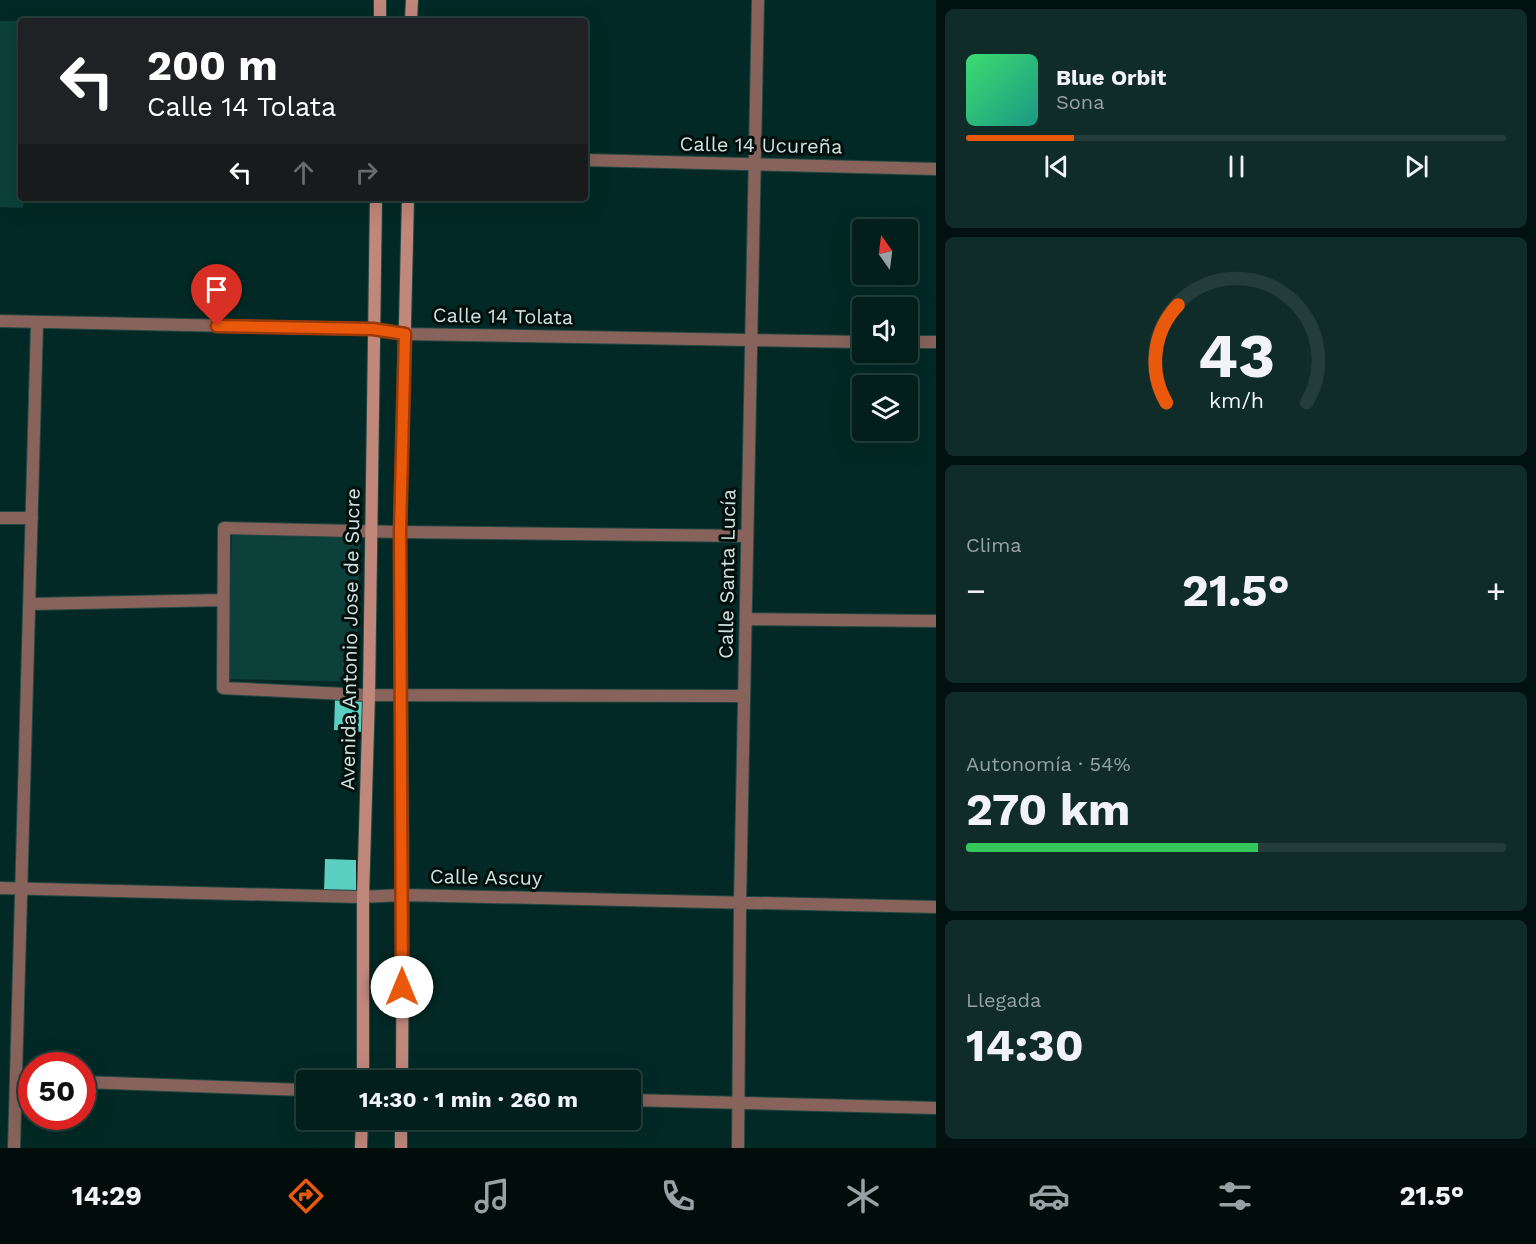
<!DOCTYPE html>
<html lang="es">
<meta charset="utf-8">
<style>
:root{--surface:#021f1c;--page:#102c29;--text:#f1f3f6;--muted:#96a2a3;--line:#233d3b;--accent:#ea580c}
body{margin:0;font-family:"Work Sans",sans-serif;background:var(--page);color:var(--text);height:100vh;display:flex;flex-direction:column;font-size:22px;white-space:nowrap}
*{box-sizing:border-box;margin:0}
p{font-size:20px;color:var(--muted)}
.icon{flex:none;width:33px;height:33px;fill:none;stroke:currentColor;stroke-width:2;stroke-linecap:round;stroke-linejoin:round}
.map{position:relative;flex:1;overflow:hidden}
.drawer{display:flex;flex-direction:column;gap:9px;padding:9px;background:#01110f;width:600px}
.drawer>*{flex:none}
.guide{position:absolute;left:18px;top:18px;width:570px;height:183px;border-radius:6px;box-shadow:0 6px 24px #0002,0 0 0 2px var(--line);background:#202124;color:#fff;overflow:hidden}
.needle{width:39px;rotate:346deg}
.tools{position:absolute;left:852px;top:219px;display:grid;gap:12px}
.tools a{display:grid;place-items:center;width:66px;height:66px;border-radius:6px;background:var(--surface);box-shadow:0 6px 24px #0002,0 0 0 2px var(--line);font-size:30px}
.speed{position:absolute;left:18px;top:1052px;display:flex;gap:12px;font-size:30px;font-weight:700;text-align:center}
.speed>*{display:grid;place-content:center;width:78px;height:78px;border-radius:50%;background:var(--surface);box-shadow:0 6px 24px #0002,0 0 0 2px var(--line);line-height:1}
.speed .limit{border:9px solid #d22;background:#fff;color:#111}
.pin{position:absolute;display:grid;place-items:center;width:51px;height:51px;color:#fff;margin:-62px -26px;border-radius:50% 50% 50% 0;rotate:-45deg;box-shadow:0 0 6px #0007}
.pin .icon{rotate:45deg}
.me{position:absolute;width:66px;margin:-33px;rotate:0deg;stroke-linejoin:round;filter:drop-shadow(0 0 4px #0008)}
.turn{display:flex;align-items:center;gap:21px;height:126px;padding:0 30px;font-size:27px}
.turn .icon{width:78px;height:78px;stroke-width:2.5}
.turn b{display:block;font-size:42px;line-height:51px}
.lanes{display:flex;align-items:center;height:57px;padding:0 30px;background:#0003;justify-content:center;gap:30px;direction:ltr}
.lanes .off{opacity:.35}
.big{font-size:45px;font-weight:700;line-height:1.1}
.drawer .card{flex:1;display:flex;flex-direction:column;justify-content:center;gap:9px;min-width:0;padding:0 21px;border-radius:9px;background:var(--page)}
.drawer .dial{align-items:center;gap:0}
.dial svg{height:156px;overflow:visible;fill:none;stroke:var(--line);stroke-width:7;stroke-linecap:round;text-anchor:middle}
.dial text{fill:var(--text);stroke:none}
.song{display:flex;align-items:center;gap:18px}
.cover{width:72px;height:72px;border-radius:9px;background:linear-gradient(135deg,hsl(140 70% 55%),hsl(170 70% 35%))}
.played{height:6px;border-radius:3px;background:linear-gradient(90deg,var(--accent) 20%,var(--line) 20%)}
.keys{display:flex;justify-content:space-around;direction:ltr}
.heat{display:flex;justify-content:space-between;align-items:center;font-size:33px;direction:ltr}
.charge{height:9px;border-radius:4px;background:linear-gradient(90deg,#34c759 54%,var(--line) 0)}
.trip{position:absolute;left:296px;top:1070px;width:345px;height:60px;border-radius:6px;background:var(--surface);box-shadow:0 6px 24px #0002,0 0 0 2px var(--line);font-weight:700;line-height:60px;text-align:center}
.menu{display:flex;height:96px;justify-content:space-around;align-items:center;background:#010c0b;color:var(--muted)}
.menu .icon{width:42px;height:42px}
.menu .selected{color:var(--accent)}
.menu b{font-size:27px;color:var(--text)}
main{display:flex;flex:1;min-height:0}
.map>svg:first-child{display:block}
.green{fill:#0b403b}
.shadow{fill:#0007}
.building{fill:#5bcfc2}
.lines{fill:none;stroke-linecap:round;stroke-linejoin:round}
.minor-casing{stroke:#234743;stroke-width:14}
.secondary-casing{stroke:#234743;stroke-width:14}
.minor{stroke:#87635b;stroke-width:12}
.secondary{stroke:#c0877b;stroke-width:12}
.route-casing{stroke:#983908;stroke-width:15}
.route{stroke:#ea580c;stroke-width:10}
.labels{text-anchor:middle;stroke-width:6;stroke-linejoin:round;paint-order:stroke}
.street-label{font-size:20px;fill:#cee2df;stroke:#020f0d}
</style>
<main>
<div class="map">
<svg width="936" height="1148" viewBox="0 0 936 1148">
<rect width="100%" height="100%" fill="#022925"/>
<path class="green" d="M0,21H21V198H24L23,208L0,207Z
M232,533L360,537L356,682L228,679Z"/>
<path class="shadow" d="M361,701L371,710V740L345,739L335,730Z
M356,862L365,871L364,901L335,900Z"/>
<path class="building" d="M335,698L362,700V732L334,730Z
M325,859L356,860V892H324Z"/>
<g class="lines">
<defs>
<path id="minor" d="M585,160L936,169
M0,321L373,329L405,334L862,342
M908,342H936
M0,518H32
M30,604L223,600
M746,619L936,621
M744,696L365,695L223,688L224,528L400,532L747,536
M0,888L359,897L403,895L936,907
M16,1079L32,1080
M82,1082L306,1090
M630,1100L936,1108
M14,1148L37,323
M738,1148L740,903L758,0"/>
<path id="secondary" d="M380,21V0
M411,21L412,0
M363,1080V897L369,695L376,198
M402,1080L403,895L400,532L408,198
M361,1148L362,1119
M401,1148V1119"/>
</defs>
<use href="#minor" class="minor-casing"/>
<use href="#secondary" class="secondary-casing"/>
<use href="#minor" class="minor"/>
<use href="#secondary" class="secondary"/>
</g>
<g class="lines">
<defs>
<path id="route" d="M217,326L373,329L405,334L400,532L402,987"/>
</defs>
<use href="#route" class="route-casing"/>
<use href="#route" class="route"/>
</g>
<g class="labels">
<g class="street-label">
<text transform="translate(761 145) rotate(1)" y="7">Calle 14 Ucureña</text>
<text transform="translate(503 316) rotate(1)" y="7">Calle 14 Tolata</text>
<text transform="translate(727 574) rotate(-89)" y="7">Calle Santa Lucía</text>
<text transform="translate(350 639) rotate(-89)" y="7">Avenida Antonio Jose de Sucre</text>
<text transform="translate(486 877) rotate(1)" y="7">Calle Ascuy</text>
</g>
</g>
</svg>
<div class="tools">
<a><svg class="needle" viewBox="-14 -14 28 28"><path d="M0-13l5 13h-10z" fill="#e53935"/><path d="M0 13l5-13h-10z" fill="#96a2a3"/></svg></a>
<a><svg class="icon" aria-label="sound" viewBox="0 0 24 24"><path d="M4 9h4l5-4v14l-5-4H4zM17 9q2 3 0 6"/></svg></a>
<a><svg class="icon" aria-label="layers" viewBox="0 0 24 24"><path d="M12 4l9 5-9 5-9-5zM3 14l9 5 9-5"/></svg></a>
</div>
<div class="speed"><div class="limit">50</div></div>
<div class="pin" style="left:217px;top:326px;background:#d93025"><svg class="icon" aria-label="arrive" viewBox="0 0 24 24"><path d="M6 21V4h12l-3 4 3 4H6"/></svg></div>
<svg class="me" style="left:402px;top:987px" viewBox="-20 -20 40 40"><circle r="19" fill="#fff"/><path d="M0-13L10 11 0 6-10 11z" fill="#ea580c"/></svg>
<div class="trip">14:30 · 1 min · 260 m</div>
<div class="guide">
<div class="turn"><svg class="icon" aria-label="left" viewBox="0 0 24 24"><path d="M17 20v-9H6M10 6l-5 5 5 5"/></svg><div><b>200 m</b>Calle 14 Tolata</div></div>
<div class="lanes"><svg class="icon" aria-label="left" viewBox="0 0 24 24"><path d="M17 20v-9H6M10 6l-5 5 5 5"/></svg><svg class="icon off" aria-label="ahead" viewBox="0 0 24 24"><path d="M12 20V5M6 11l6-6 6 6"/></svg><svg class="icon off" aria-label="right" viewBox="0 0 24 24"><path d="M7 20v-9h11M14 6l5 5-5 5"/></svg></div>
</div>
</div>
<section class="drawer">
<div class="card">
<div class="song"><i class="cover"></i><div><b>Blue Orbit</b><p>Sona</p></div></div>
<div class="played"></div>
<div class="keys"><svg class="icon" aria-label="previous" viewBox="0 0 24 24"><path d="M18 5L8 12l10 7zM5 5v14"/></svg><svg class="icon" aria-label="pause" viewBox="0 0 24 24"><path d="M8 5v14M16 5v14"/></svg><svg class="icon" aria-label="next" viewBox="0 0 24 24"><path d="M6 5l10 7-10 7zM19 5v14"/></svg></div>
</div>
<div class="card dial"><svg viewBox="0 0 100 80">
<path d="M14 69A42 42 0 1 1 86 69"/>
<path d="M14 69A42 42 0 0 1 20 19" stroke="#ea580c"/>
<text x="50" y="56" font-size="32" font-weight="700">43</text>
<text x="50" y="72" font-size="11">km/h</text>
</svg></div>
<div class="card"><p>Clima</p>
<div class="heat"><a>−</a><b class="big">21.5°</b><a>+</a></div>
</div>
<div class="card"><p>Autonomía · 54%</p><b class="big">270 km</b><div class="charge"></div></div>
<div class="card"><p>Llegada</p><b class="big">14:30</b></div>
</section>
</main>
<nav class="menu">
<b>14:29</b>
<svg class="icon selected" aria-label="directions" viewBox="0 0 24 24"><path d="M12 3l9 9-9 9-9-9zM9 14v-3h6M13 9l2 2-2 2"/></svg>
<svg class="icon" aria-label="music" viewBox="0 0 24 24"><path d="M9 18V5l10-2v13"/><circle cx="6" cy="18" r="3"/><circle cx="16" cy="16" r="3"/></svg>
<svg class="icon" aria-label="phone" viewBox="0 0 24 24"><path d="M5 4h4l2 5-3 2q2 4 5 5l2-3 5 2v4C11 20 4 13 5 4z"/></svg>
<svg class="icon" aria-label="climate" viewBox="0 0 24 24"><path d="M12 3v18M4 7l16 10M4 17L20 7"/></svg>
<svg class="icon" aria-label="car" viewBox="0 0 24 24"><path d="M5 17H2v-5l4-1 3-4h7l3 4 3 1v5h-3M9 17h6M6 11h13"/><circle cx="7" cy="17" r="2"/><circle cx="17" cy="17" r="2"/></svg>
<svg class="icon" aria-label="filters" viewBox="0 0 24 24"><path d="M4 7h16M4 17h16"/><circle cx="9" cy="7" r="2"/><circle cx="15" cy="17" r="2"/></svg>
<b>21.5°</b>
</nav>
